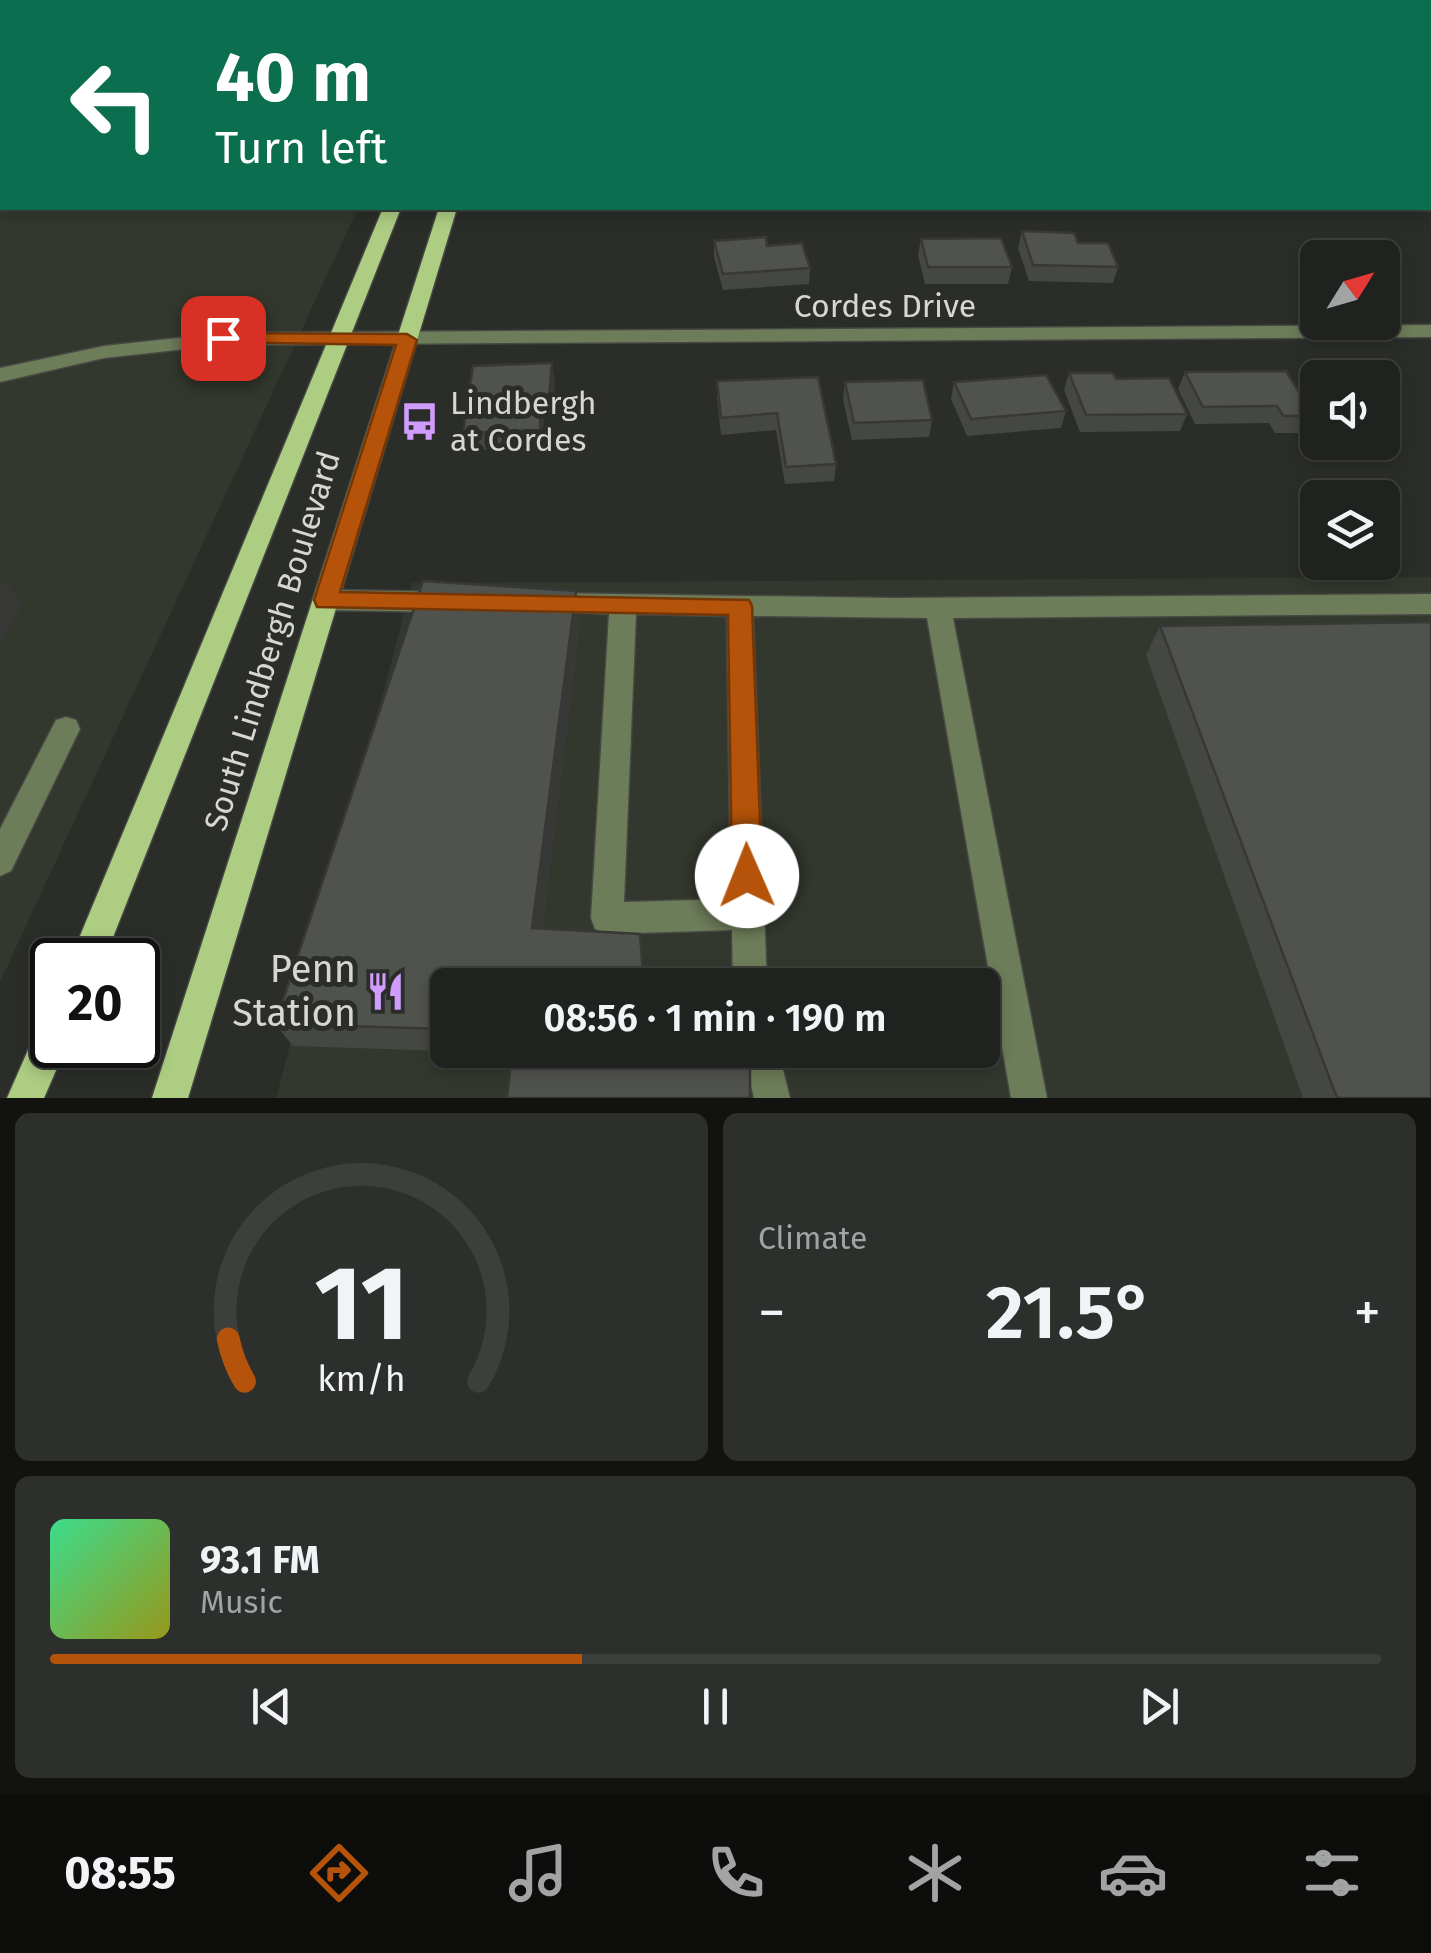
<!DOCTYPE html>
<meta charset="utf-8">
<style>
:root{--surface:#20221f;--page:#2d2f2c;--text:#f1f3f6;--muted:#a2a4a4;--line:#3d3f3d;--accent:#b45309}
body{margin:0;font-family:"Fira Sans",sans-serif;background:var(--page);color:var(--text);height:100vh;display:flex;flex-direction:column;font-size:38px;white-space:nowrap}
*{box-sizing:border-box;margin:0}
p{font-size:32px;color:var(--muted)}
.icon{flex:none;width:55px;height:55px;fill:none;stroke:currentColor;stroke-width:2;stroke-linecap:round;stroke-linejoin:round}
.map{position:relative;height:1098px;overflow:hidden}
.panel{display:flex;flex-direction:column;gap:15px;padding:15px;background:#121311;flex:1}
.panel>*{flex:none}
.hud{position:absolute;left:0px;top:0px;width:1432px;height:210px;box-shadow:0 5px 15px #0003,0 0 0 2px var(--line);background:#0b6e4f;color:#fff;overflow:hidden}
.needle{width:65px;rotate:53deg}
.tools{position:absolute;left:1300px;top:240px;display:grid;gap:20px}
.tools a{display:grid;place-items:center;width:100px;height:100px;border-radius:15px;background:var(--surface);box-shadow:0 5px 15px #0003,0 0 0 2px var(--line);font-size:50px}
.speed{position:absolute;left:30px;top:938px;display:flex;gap:20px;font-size:50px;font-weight:700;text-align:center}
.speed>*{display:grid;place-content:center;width:130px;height:130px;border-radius:50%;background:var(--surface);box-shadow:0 5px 15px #0003,0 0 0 2px var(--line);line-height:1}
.speed .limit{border:5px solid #111;border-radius:15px;background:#fff;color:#111}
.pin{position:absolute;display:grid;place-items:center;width:85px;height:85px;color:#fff;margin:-42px;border-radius:20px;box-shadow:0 5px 15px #0006}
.me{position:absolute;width:110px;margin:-55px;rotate:359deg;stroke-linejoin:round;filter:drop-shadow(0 0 8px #0008)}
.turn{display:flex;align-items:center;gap:35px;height:210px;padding:0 50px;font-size:45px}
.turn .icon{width:130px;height:130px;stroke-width:2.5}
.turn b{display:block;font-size:70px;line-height:85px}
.big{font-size:75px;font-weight:600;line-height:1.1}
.panel .widget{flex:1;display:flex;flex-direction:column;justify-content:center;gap:15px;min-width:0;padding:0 35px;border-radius:15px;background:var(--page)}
.panel .dial{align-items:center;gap:0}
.dial svg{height:260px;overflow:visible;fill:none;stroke:var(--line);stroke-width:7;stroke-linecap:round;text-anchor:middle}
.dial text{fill:var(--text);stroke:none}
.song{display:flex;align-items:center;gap:30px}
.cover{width:120px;height:120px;border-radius:15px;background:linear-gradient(135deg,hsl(150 70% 55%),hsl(60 70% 35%))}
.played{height:10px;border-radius:5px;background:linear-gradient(90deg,var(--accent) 40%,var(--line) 40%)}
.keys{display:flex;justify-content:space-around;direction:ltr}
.heat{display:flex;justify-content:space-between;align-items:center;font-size:55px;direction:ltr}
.panel .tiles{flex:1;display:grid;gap:15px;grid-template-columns:1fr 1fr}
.widget:last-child{grid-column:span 2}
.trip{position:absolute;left:430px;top:968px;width:570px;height:100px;border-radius:15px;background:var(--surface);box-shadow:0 5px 15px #0003,0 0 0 2px var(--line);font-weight:600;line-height:100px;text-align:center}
.menu{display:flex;height:160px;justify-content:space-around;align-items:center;background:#0d0e0c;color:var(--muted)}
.menu .icon{width:70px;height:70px}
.menu .current{color:var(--accent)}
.menu b{font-size:45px;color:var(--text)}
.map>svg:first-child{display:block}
.built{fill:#33382e;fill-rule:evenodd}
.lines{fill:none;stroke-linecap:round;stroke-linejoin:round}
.minor-casing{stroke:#464844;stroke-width:3}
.major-casing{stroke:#464844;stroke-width:3}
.minor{fill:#6d7c59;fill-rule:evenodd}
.major{fill:#adcd83;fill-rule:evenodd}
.wall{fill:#454743}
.shaded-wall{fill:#383937}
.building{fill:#50524e;stroke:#383937;stroke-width:2.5}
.route{fill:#b45309;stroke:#753606;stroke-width:2.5}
.labels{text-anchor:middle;stroke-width:10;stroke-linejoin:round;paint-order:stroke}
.street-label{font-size:32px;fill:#d6d7d4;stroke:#2b2d29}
.poi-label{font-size:32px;fill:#d6d7d4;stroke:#2b2d29;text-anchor:start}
.near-poi-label{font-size:38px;fill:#d6d7d4;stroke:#2b2d29;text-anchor:end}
</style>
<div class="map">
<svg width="1431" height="1098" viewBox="0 0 1431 1098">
<rect width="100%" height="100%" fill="#2b2d29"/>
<path class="built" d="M0,0H447L2,2V208H358L0,982Z
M1431,577V1098H276L412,583ZM448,985H982V1050H448Z"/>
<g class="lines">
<defs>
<path id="minor" d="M590,0H604V2H591Z
M1073,0H1087L1089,2H1075Z
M1431,0V8H1430V2H1424Z
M1430,28H1431V36H1430Z
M2,116V134L0,135V117Z
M1430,144H1431V154H1430Z
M1431,325V337L223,345L104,358L0,382V368L104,346L223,333Z
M326,590L451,592L460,595L464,602L460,609L451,612L326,610L317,607L313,600L317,593Z
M546,593L893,598L1431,594V614L953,618L1047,1098H1011L927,618L753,616L767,985H733L732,930L607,934L595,929L591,918L609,614L537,610L533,603L537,596ZM636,614L727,616L731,899L624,902Z
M66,717L76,720L80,729L11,871L0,876V829L56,720Z
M742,1050H778L790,1098H754Z"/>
<path id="major" d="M383,208H401L104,960H70Z
M439,208H457L188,1098H152Z
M52,1020V1045H67L44,1098H7L39,1025Z"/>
</defs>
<use href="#minor" class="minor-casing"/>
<use href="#major" class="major-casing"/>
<use href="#minor" class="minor"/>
<use href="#major" class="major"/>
</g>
<path class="wall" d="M1022,231L1078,243L1118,267L1113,283L1029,281L1018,248Z
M921,239L1012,267L1008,284H925L918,255Z
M714,241L767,246L810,268L809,284L723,290L714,257Z
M1185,372L1314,416L1305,433H1275L1269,423L1195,424L1178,389Z
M1069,373L1116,379L1187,414L1180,431L1080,432L1064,390Z
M818,377L836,464L834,481L785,484L776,430L721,435L717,398V381Z
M555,380L552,413H544L543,447L466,450L463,433Z
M845,382L932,420L929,437L852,440L843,399Z
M954,382L1066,411L1061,428L967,436L951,399Z
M580,621L542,929L643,958L448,985V1050H750L511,1053L293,1046L275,1024Z
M1160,626L1431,1098H1303L1146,655Z"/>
<path class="shaded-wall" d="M2,14V72L0,73V15Z
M552,363L555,380L552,413L549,396Z
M541,396L544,413L543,447L540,430Z
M5,581L22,605L0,643V589Z
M576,591L580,621L539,953L532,928Z"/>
<path class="building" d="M0,0H25L24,2H2V14L0,15Z
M1022,231L1074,233L1078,243H1108L1118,267L1033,265Z
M766,237L767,246L802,243L810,268L723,274L714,241Z
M1001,238L1012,267H928L921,239Z
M552,363L549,396H541L540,430L463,433L473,366Z
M1286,371L1314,416H1283L1277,406L1203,407L1185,372Z
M1069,373H1113L1116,379L1169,378L1187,414L1086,415Z
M1046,375L1066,411L971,419L954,382Z
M818,377L836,464L786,467L777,413L721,418L717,381Z
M923,380L932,420L854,423L845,382Z
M423,581L576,591L532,928L640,934L644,985H448V1029L275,1024Z
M1431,622V1098H1337L1160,626Z
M512,1050H750V1098H507Z"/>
<path class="route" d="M223,333L407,334L417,340L340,592L749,600L752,606L762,876L757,885L747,889L737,885L732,876L728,615L317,607L314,600L396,345L216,342L213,338Z"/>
<defs>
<symbol id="bus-bare" viewBox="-9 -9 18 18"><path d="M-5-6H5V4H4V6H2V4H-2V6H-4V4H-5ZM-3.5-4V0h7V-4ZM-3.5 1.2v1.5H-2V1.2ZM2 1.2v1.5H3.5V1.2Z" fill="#d09dff" stroke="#2b2d29" stroke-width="2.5" paint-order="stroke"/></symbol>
<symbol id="restaurant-bare" viewBox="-9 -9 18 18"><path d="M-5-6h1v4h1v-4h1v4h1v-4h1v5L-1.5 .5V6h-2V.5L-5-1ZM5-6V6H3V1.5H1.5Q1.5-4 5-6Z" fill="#d09dff" stroke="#2b2d29" stroke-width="2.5" paint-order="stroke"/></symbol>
</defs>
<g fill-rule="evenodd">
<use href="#bus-bare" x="392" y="394" width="55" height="55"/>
<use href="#restaurant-bare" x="358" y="964" width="55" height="55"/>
</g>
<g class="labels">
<g class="street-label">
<text x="885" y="317">Cordes Drive</text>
<text transform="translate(272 641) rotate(-73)" y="11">South Lindbergh Boulevard</text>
</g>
<g class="poi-label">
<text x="450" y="414">Lindbergh<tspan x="450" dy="37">at Cordes</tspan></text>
</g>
<g class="near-poi-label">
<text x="356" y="982">Penn<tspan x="356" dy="44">Station</tspan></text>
</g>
</g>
</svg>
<div class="tools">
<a><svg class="needle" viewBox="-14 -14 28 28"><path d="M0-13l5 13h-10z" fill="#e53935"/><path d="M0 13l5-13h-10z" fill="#a2a4a4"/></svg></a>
<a><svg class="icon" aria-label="sound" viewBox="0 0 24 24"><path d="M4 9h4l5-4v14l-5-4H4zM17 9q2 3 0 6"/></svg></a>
<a><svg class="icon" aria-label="layers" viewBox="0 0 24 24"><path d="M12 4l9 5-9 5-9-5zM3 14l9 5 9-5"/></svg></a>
</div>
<div class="speed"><div class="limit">20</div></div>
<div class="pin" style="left:223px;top:338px;background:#d93025"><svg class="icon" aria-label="arrive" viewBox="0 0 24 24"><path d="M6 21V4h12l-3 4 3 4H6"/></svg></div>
<svg class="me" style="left:747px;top:876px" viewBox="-20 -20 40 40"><circle r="19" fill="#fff"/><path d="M0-13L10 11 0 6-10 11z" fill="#b45309"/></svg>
<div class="trip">08:56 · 1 min · 190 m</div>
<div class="hud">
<div class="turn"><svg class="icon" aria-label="left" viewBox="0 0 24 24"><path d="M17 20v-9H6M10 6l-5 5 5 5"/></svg><div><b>40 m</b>Turn left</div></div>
</div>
</div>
<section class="panel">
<div class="tiles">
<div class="widget dial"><svg viewBox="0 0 100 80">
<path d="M14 69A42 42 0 1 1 86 69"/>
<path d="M14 69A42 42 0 0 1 9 56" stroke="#b45309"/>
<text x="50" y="56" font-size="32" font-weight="700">11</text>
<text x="50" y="72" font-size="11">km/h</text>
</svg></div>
<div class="widget"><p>Climate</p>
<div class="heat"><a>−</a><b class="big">21.5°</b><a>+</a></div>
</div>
<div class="widget">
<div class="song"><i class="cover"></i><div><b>93.1 FM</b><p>Music</p></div></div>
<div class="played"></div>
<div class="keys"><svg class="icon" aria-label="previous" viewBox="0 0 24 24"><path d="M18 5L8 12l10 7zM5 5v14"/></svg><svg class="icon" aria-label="pause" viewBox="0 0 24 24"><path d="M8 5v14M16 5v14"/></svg><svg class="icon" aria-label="next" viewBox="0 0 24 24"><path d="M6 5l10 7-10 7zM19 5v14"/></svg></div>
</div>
</div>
</section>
<nav class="menu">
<b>08:55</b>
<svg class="icon current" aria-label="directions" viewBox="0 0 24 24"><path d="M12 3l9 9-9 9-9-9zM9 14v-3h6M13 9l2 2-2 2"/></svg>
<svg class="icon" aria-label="music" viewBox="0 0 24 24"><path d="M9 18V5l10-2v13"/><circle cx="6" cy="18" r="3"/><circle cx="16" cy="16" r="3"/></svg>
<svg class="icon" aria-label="phone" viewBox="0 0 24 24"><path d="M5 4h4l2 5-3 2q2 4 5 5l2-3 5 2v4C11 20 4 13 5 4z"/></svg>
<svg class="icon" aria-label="climate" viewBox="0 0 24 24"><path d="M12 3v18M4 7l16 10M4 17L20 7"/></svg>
<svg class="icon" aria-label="car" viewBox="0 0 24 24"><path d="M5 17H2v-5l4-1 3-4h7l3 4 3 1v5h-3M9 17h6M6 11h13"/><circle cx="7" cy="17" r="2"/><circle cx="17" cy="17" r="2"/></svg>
<svg class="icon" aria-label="filters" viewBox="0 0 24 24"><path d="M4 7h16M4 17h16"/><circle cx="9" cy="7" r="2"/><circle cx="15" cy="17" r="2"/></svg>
</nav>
